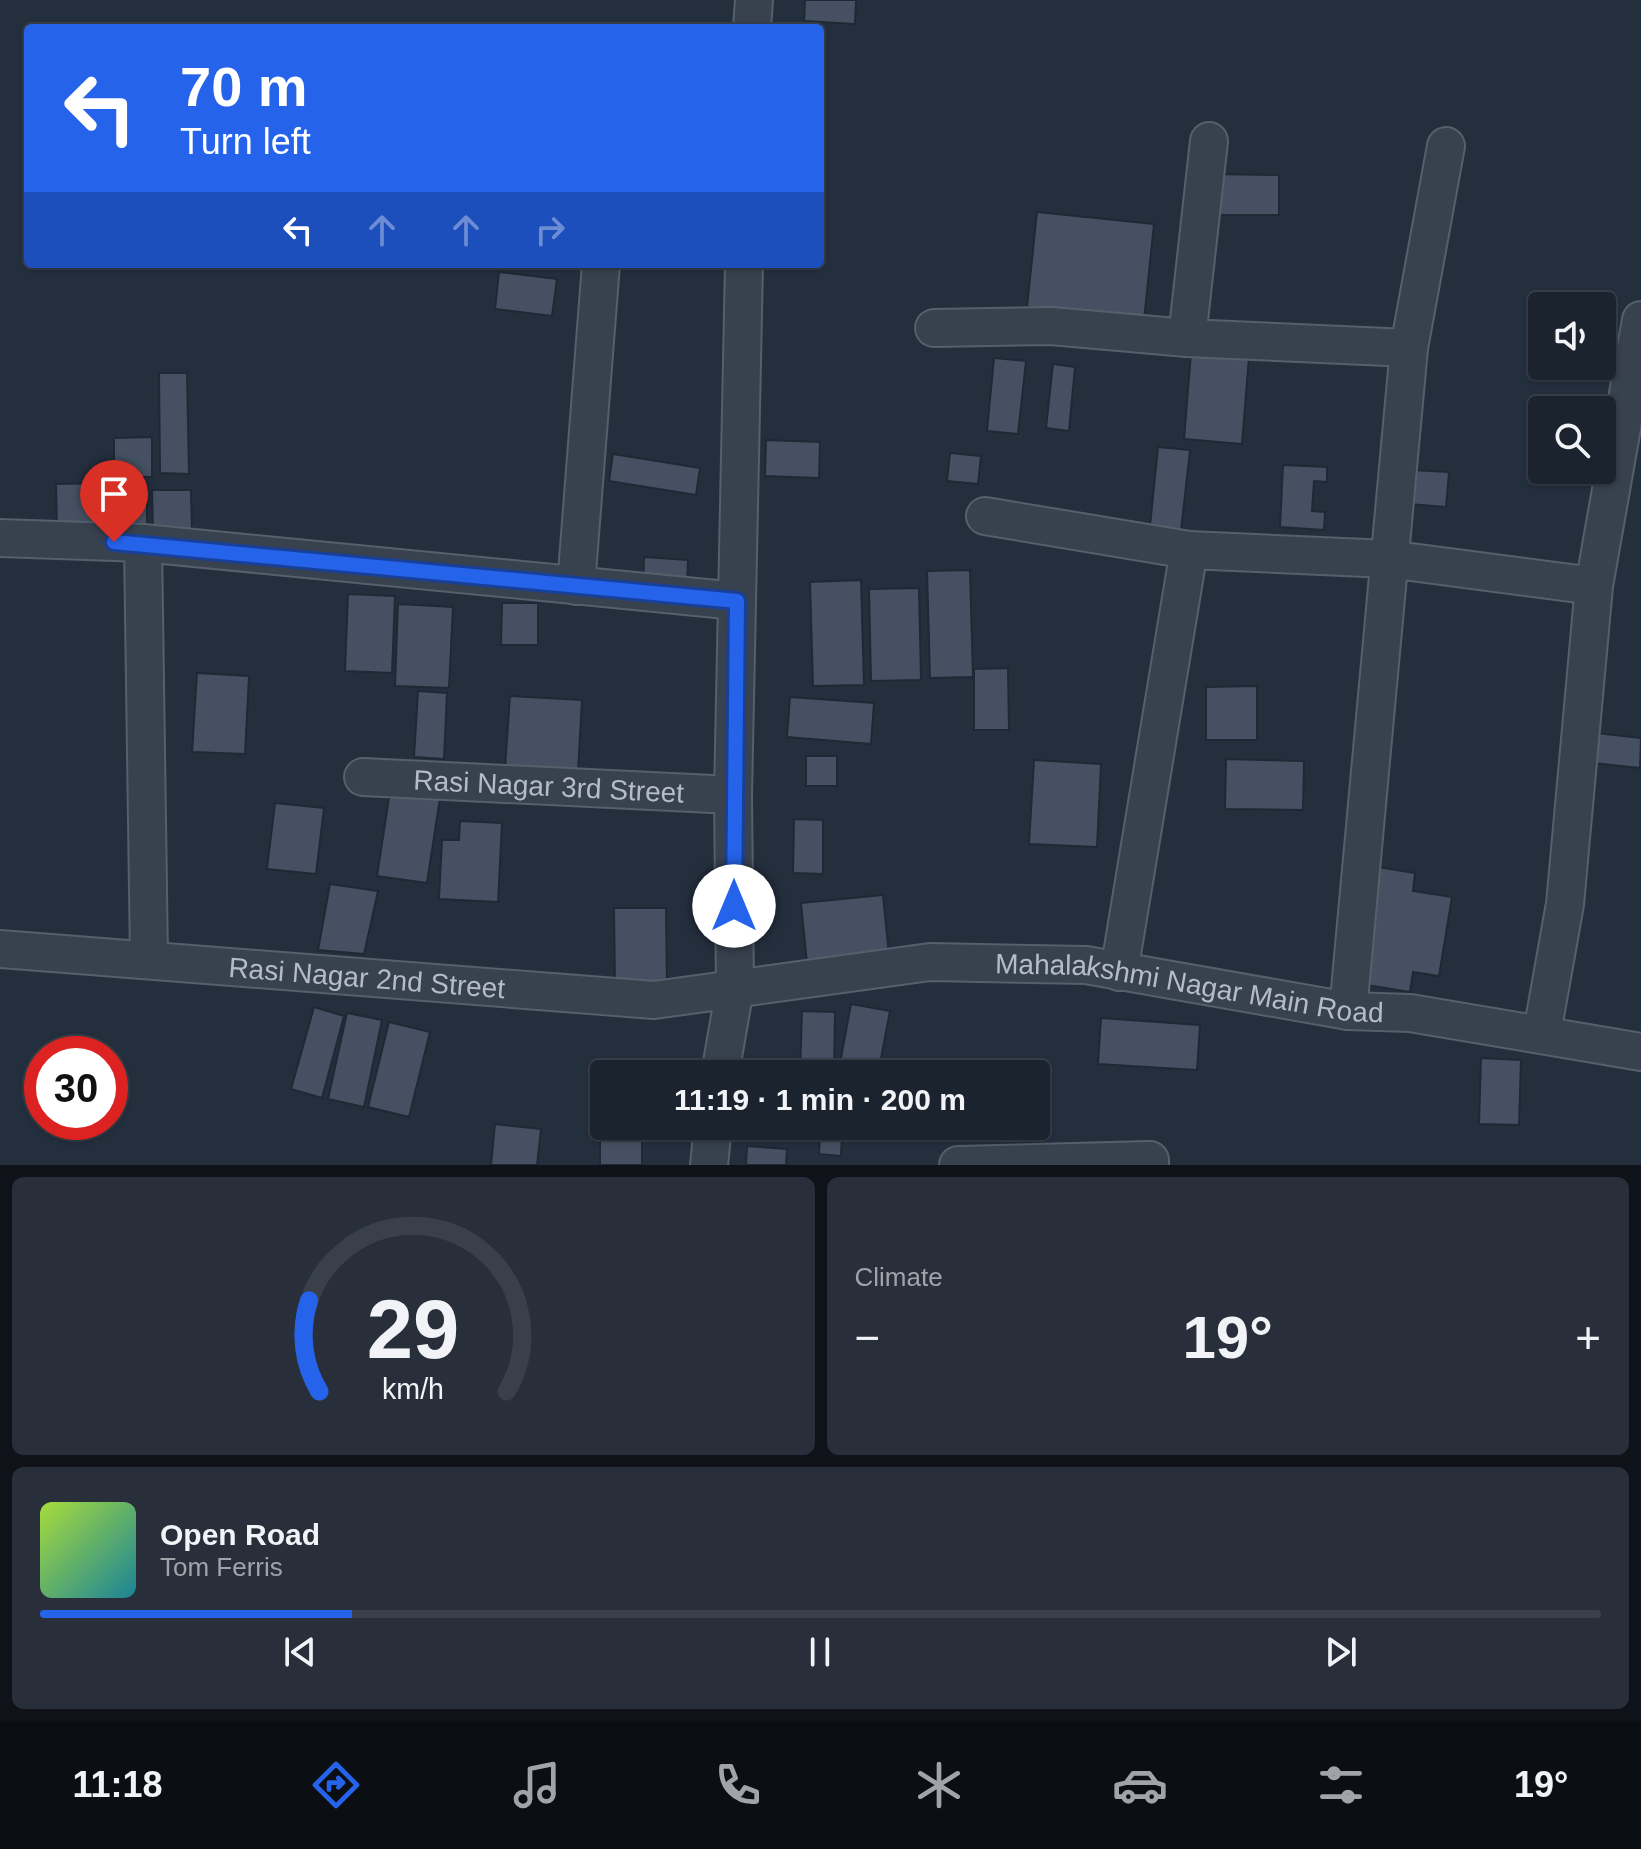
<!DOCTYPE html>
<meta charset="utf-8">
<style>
:root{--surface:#1b232e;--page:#282f3a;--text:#f1f3f6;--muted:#a0a4aa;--line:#39404a;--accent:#2563eb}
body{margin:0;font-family:Arial,sans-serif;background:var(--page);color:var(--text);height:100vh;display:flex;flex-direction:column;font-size:30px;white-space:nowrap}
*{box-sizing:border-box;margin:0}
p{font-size:26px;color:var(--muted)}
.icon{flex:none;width:44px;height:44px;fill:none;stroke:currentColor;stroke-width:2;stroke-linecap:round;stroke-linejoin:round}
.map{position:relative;height:1165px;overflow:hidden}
.drawer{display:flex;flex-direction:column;gap:12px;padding:12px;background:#0f1319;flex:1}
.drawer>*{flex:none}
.top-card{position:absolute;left:24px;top:24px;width:800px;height:244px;border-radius:8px;box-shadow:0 2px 6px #0004,0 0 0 2px var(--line);background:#2563eb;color:#fff;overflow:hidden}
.controls{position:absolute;left:1528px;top:292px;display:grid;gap:16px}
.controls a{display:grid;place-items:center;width:88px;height:88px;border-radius:8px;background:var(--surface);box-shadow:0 2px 6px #0004,0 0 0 2px var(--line);font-size:40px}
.speed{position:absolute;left:24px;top:1036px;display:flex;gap:16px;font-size:40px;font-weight:700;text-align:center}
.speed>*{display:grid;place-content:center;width:104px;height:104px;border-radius:50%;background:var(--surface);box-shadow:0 2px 6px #0004,0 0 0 2px var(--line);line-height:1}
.speed .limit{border:12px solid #d22;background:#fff;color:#111}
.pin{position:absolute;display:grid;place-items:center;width:68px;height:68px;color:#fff;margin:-82px -34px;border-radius:50% 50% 50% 0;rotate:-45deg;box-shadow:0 0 8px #0007}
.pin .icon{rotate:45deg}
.me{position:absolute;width:88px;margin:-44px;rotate:0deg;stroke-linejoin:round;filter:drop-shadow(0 0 6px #0008)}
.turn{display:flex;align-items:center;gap:28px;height:168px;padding:0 24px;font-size:36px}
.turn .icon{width:104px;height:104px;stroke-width:2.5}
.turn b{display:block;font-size:56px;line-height:68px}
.lanes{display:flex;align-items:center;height:76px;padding:0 24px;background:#0003;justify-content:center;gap:40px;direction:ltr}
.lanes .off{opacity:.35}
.big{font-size:60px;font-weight:700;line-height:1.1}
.drawer .tile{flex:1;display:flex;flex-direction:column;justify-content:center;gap:12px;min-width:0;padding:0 28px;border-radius:12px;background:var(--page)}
.drawer .dial{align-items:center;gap:0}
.dial svg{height:208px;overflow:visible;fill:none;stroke:var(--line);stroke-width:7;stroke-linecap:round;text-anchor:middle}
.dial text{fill:var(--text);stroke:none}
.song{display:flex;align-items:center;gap:24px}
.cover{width:96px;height:96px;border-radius:12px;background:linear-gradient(135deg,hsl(80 70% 55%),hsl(190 70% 35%))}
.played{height:8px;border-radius:4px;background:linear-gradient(90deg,var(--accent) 20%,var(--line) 20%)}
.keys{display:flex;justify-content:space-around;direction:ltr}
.heat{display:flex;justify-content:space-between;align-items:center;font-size:44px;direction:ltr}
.drawer .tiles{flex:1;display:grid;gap:12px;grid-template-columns:1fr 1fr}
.tile:last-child{grid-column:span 2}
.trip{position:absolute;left:590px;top:1060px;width:460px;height:80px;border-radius:8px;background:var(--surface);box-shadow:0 2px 6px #0004,0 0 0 2px var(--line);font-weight:700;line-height:80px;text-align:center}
.dock{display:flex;height:128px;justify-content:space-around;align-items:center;background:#0b0e12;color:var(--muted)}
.dock .icon{width:56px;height:56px}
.dock .active{color:var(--accent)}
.dock b{font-size:36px;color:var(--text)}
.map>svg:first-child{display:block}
.building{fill:#455162;stroke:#1f2835;stroke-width:2}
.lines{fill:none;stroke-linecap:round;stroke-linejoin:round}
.minor-casing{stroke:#565f6c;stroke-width:40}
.minor{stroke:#38414e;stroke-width:36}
.route-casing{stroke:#184099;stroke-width:20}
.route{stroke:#2563eb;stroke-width:14}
.labels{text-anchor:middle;stroke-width:8;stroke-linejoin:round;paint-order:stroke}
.street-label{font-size:28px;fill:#b4bcc9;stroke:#1d2633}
</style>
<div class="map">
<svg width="1641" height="1165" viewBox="0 0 1641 1165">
<rect width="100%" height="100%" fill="#242f3e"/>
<path class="building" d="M805,0H856L855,24L804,21Z
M1210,174L1279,175V215H1211Z
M1037,212L1154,224L1144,320L1027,307Z
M499,272L557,279L552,316L495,309Z
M1191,353L1249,357L1242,444L1184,439Z
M994,358L1026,361L1018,434L987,431Z
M1053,364L1075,367L1069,431L1046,428Z
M159,373H187L189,474L160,473Z
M152,437V477H114V438Z
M766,440L820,442L819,478L765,476Z
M1158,447L1190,450L1180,540L1149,536Z
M950,453L981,456L978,484L947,481Z
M613,454L700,468L696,495L609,481Z
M1283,465L1327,467V482L1314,481L1312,511L1325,512L1324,530L1280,527Z
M1412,470L1449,472L1446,507L1409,504Z
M105,483L106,526L57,527L56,484Z
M152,490H191L192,531H153Z
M110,494H147V528H110Z
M644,557L688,560L687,585L643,582Z
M970,570L973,677L930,678L927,571Z
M861,580L864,685L813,686L810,582Z
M919,588L921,680L871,681L869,589Z
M348,594L395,596L392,673L345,671Z
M502,603H538V645H501Z
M398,604L453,607L449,688L395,686Z
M1008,668L1009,730H974V669Z
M197,673L249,676L245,754L192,752Z
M1257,686V740H1206V687Z
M418,691L447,693L444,759L414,757Z
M510,696L582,700L577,788L504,783Z
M790,697L874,703L871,744L787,737Z
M1596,733L1641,738L1640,768L1593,763Z
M806,756H837V786H806Z
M1226,759L1304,761L1303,810L1225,809Z
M1034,760L1101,764L1097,847L1029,844Z
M390,791L440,798L427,883L377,876Z
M275,803L324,808L316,874L267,869Z
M794,819L823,820V874L793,873Z
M460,821L502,823L498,902L439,899L442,840H459Z
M1372,866L1415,873L1413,891L1452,897L1439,976L1413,972L1410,992L1354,983Z
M330,884L378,891L364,954L318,950Z
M883,895L890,965L808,973L801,903Z
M614,908H666L667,989L615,990Z
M851,1004L890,1011L878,1074H838Z
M314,1007L344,1016L322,1098L291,1089Z
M802,1011L835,1012L834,1074H800Z
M347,1013L382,1020L364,1107L328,1099Z
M1101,1018L1200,1025L1197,1070L1098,1064Z
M389,1022L430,1032L409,1117L368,1107Z
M1481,1058L1521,1060L1519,1125L1479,1124Z
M495,1124L541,1129L537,1165H491Z
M782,1126H854V1135L842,1134L841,1156L819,1154L820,1137L782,1134Z
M600,1137H642V1165H600Z
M747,1146L787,1149L786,1165H746Z"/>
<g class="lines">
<defs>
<g id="minor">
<path d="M752,28L754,0"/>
<path d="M934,328L1051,326L1187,338L1409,348"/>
<path d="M1187,338L1209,141"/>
<path d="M985,516L1189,550"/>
<path d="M0,538L143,543L737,601"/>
<path d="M143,543L149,959"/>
<path d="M576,586L601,264"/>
<path id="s1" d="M363,777L733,795"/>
<path id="s2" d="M0,949L654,1000L930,962L1086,965L1348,1011L1410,1013L1641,1052"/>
<path d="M1119,972L1189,550L1388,559L1594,586"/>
<path d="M1348,1011L1409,348L1446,146"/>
<path d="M1542,1033L1565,904L1594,586L1641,320"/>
<path d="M720,1074L735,988L733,795L744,264"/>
<path d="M709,1165L713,1126"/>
<path d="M958,1165L1150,1160V1165"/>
</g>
</defs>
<use href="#minor" class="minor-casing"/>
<use href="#minor" class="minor"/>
</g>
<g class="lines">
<defs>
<path id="route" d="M114,542L737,601L734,906"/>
</defs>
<use href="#route" class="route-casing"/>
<use href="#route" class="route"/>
</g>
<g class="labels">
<g class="street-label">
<text dy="10" stroke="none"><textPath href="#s1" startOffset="186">Rasi Nagar 3rd Street</textPath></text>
<text dy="10" stroke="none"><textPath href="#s2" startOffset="368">Rasi Nagar 2nd Street</textPath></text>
<text dy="10" stroke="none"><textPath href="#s2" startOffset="1196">Mahalakshmi Nagar Main Road</textPath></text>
</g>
</g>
</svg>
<div class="controls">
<a><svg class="icon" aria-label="sound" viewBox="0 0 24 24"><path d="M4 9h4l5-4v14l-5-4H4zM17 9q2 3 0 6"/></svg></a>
<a><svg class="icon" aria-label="search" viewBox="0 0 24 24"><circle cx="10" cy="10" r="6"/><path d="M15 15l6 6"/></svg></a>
</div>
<div class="speed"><div class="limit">30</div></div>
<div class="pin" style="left:114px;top:542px;background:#d93025"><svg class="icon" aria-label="arrive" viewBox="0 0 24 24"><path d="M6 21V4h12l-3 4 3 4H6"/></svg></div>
<svg class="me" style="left:734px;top:906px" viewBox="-20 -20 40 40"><circle r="19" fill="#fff"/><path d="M0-13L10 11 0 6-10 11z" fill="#2563eb"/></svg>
<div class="trip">11:19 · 1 min · 200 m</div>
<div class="top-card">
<div class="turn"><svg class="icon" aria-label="left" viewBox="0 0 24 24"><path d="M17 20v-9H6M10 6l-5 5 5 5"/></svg><div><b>70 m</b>Turn left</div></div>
<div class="lanes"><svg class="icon" aria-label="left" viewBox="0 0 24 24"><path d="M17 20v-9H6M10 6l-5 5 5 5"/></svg><svg class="icon off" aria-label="ahead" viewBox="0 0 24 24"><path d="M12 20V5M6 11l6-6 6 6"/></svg><svg class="icon off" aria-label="ahead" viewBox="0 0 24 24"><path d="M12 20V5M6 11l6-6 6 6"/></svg><svg class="icon off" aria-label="right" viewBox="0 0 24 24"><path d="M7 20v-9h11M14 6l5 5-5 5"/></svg></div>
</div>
</div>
<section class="drawer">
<div class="tiles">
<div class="tile dial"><svg viewBox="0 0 100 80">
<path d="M14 69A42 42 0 1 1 86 69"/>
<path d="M14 69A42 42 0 0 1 10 34" stroke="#2563eb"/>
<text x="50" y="56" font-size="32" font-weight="700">29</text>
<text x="50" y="72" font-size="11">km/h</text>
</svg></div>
<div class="tile"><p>Climate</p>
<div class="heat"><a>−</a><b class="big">19°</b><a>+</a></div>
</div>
<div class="tile">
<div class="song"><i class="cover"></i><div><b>Open Road</b><p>Tom Ferris</p></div></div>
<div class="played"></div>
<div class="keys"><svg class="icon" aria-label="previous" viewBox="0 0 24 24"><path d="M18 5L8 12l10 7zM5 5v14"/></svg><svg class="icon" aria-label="pause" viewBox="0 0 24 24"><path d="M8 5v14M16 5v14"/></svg><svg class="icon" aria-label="next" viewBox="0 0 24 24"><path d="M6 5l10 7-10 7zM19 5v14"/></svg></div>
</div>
</div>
</section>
<nav class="dock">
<b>11:18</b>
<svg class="icon active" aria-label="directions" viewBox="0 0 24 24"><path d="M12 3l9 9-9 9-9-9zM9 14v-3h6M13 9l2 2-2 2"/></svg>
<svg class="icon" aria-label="music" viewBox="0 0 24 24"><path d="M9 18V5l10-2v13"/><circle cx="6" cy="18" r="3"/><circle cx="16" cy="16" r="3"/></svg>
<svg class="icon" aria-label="phone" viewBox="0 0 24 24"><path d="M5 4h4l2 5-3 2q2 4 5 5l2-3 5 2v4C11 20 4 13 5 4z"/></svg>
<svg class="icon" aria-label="climate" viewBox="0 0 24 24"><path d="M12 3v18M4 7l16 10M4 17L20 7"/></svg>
<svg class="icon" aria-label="car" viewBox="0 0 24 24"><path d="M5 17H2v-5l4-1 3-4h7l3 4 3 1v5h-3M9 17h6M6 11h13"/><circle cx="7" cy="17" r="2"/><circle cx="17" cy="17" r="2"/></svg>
<svg class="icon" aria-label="filters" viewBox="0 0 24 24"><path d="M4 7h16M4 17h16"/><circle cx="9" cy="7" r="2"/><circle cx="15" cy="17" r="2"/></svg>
<b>19°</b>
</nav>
